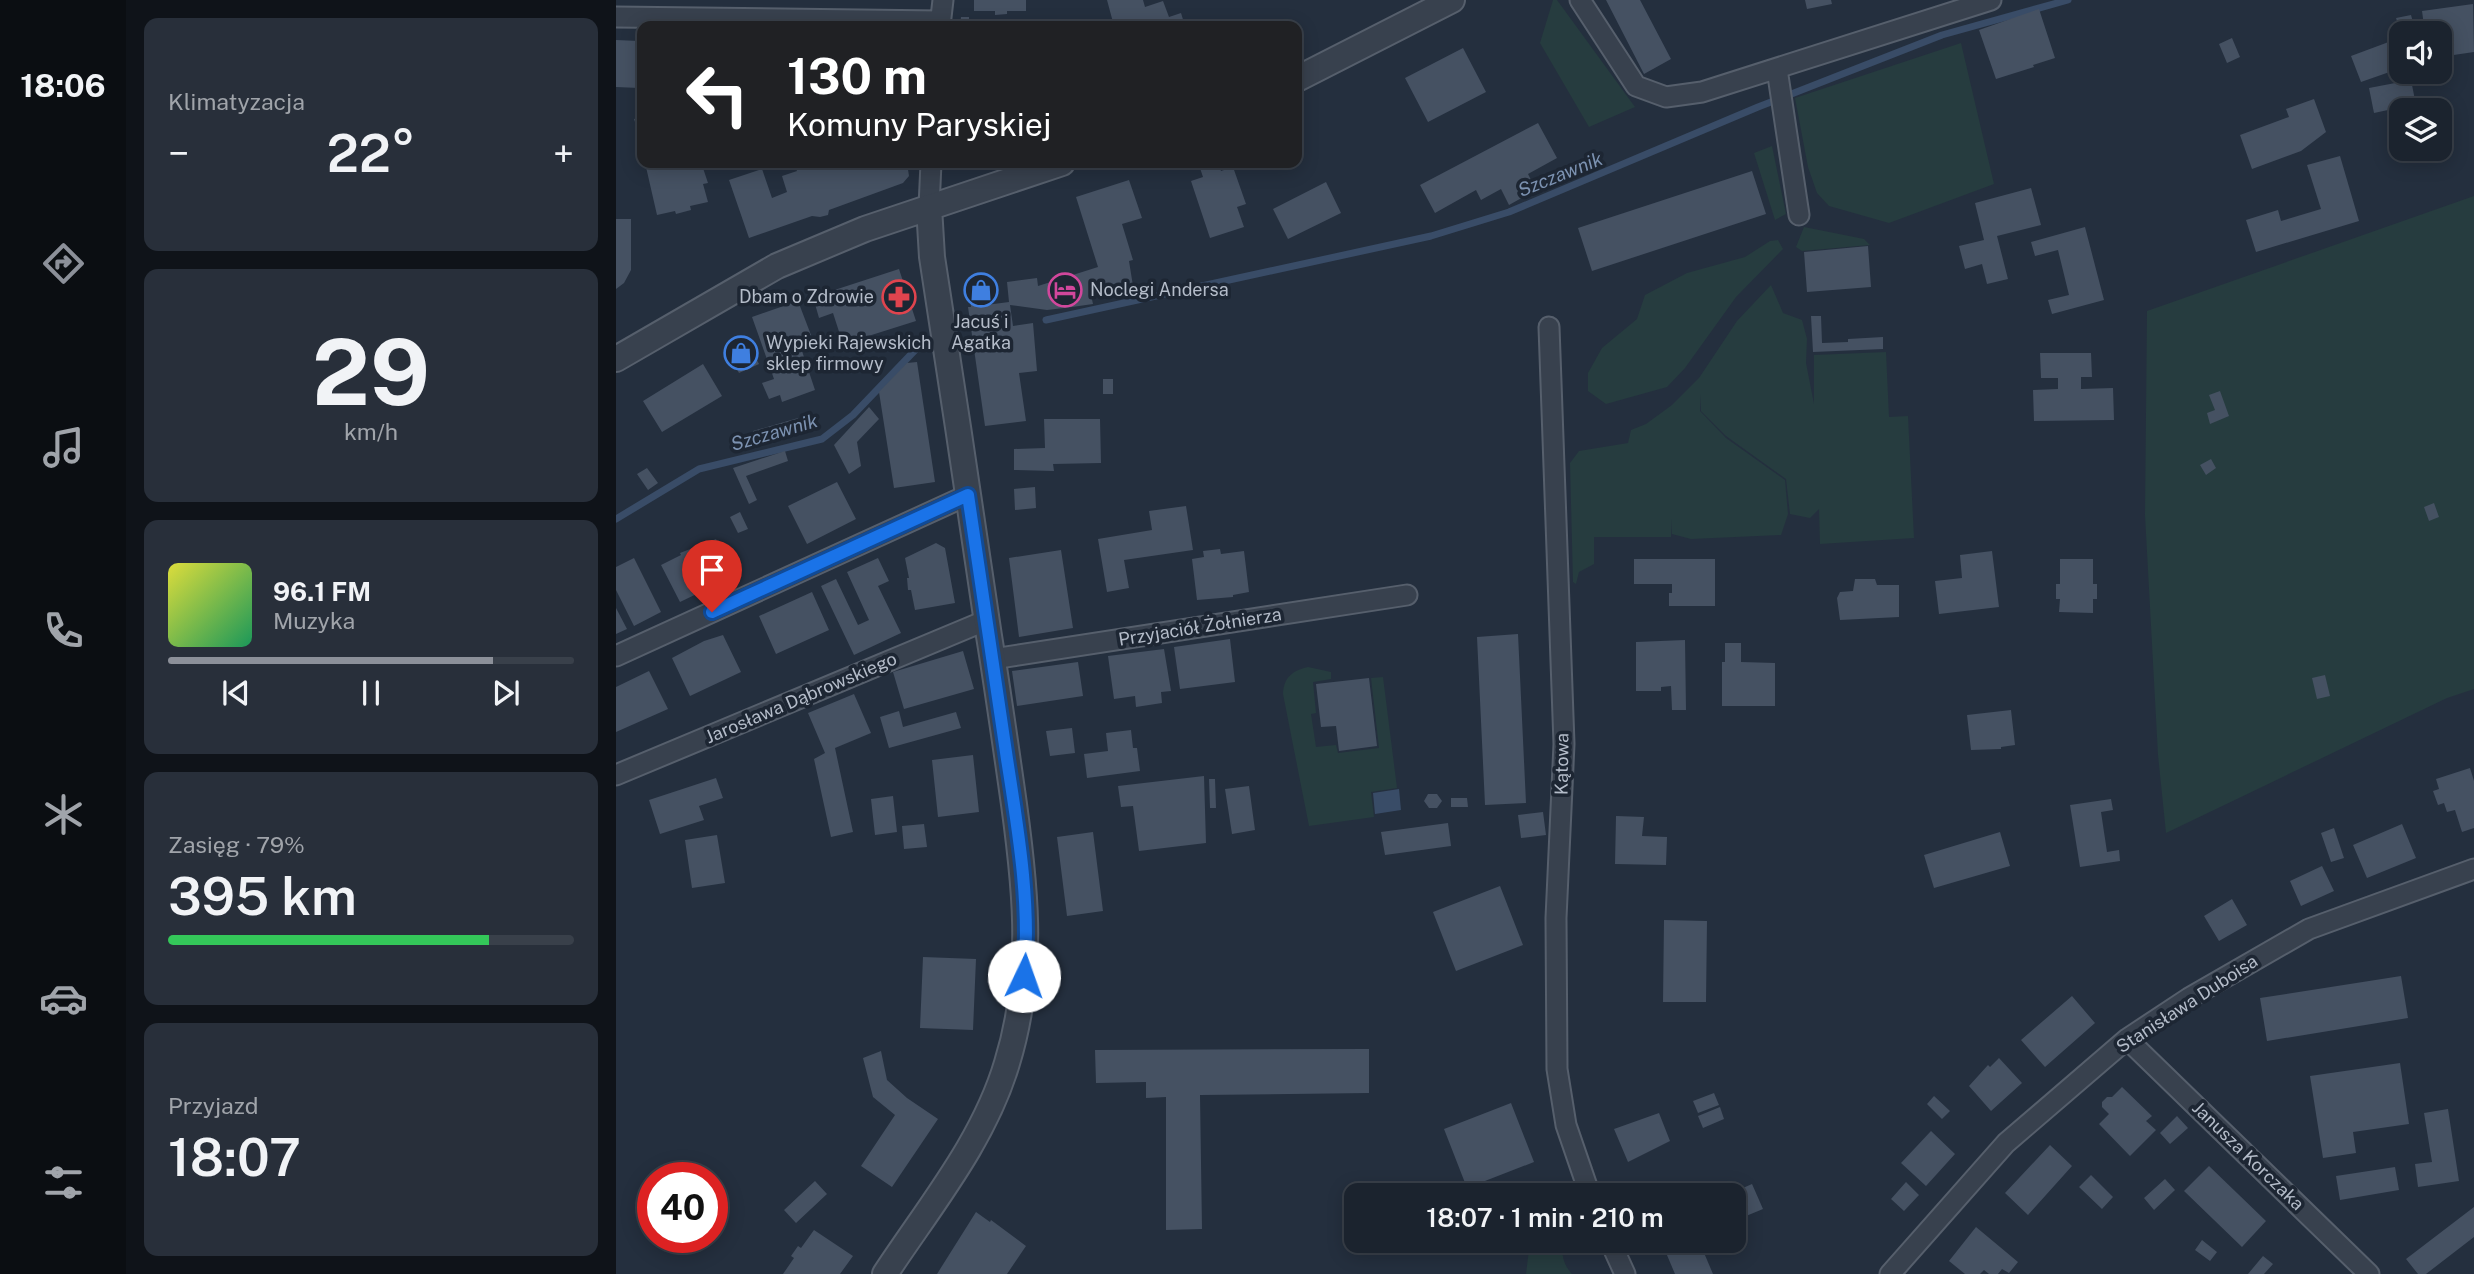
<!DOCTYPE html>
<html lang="pl">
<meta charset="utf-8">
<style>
:root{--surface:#1b232e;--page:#282f3a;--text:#f1f3f6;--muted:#a0a4aa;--line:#39404a;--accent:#8c9099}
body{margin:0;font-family:"Public Sans",sans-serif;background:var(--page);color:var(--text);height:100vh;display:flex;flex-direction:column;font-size:26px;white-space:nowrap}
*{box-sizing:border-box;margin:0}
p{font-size:23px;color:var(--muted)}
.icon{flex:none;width:38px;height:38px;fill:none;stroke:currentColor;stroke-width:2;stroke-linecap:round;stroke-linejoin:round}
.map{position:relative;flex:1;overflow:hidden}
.sheet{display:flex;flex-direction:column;gap:18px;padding:18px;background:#0f1319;width:490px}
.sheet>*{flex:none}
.top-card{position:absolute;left:21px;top:21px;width:665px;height:147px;border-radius:14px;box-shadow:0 4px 18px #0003,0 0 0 2px var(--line);background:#202124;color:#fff;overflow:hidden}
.buttons{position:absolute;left:1773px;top:21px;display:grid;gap:14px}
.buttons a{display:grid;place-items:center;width:63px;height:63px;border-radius:14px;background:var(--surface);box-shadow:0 4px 18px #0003,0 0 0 2px var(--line);font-size:35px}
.speed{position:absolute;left:21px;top:1162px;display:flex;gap:14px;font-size:35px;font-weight:700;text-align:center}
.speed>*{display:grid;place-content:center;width:91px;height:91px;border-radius:50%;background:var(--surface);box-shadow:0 4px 18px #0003,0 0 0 2px var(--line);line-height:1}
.speed .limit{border:10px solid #d22;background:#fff;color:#111}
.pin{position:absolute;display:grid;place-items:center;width:60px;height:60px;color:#fff;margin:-72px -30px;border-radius:50% 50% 50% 0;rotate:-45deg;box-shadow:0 0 7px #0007}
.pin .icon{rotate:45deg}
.me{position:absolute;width:77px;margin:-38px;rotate:3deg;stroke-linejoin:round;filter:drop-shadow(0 0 5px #0008)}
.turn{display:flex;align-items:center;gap:24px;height:147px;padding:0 35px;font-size:32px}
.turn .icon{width:91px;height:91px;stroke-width:2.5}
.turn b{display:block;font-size:49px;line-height:60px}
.big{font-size:52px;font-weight:600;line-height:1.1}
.sheet .widget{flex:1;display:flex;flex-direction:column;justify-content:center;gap:10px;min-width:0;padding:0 24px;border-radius:14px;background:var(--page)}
.sheet .dial{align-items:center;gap:0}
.dial b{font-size:91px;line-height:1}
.song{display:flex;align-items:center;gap:21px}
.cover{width:84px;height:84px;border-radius:10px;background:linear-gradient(135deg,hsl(60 70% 55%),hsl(150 70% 35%))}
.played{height:7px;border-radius:4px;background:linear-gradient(90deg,var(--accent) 80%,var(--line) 80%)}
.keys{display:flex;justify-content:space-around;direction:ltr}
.heat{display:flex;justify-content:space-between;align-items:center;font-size:38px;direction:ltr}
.charge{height:10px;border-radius:5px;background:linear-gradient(90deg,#34c759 79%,var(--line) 0)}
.trip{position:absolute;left:728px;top:1183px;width:402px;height:70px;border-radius:14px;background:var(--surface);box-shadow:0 4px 18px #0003,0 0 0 2px var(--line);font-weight:600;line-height:70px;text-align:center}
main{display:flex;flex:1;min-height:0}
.dock{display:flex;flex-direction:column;width:126px;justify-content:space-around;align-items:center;background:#0b0e12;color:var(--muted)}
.dock .icon{width:49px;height:49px}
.dock .selected{color:var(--accent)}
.dock b{font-size:32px;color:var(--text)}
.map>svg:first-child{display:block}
.green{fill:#263c3f}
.water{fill:#394c67}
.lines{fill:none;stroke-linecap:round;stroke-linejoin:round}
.stream{stroke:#394c67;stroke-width:7}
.building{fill:#455162}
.minor-casing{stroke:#565f6c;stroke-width:23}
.tertiary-casing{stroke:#565f6c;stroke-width:28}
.minor{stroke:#38414e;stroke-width:19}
.tertiary{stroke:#38414e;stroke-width:24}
.route-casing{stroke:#114b97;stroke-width:18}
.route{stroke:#1a73e8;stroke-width:12}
.labels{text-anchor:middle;stroke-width:7;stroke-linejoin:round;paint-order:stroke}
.poi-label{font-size:18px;fill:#b4bcc9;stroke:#1d2633;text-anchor:start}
.street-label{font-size:18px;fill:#b4bcc9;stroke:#1d2633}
.water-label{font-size:19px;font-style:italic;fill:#7c92b1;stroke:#1d2633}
</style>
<main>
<nav class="dock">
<b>18:06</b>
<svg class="icon selected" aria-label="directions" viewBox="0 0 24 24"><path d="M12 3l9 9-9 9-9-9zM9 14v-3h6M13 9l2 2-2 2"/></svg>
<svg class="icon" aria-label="music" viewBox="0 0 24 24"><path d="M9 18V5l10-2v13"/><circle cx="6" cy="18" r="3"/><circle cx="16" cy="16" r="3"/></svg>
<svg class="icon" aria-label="phone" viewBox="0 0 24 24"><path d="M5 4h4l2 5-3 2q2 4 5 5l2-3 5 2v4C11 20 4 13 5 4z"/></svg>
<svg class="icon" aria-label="climate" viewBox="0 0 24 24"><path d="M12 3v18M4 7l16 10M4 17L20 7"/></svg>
<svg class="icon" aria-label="car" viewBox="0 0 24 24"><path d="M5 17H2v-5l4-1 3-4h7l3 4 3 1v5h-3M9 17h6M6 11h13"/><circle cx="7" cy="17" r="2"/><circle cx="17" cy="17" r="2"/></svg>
<svg class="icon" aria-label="filters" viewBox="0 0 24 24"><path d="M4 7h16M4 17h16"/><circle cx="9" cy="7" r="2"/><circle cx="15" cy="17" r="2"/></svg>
</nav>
<section class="sheet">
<div class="widget"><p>Klimatyzacja</p>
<div class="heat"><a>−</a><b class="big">22°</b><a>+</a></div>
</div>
<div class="widget dial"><b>29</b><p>km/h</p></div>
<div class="widget">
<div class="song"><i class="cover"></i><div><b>96.1 FM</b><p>Muzyka</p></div></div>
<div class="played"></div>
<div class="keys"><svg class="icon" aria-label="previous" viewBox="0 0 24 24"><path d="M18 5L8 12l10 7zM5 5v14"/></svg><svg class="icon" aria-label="pause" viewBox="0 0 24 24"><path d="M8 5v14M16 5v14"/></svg><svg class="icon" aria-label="next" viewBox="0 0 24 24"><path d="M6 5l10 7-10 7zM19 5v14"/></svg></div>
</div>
<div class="widget"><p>Zasięg · 79%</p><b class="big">395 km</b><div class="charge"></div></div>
<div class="widget"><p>Przyjazd</p><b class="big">18:07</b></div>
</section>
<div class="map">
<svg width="1858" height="1274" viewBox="0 0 1858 1274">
<rect width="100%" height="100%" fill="#242f3e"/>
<path class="green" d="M937,0H941L1019,107L973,127L924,43Z
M1345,43L1378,184L1273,223L1213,206L1201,193L1192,167L1179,98Z
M1156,146L1170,214L1159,220L1138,153Z
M1858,196V689L1831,698L1550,833L1542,755L1529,515L1531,311Z
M1188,227L1248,239L1254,245L1186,251L1180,247Z
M1162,240L1167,249L1120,297L1069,368L1051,387L990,404L972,391V373L986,348L1021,319L1029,295L1071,273L1129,257L1154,241Z
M1155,285L1167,313L1186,320L1191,339L1190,363L1198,404V355L1270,352L1273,417L1292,416L1298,538L1204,544L1203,509L1194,518L1174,514L1170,479L1110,436L1085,411L1084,394V411L1110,438L1169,480L1172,514L1165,535L1075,539L1056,534V519L1055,537H978V564L963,572L960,584L957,582L954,463L963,451L1012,443L1015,430L1030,424L1056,405L1083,378L1121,321Z
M692,667L715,672V679L697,682L700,713L695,714L700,747L720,745L722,753L763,748L755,678L767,677L781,788L755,792L758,817L693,826L667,694C668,677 676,671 692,667Z
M914,1241H947C945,1254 947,1264 956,1274H910Z"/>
<path class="water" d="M783,789L785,810L759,814L757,793Z"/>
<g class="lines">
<path class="stream" d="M430,320L815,236L893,212L1142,107L1326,35L1452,0
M0,519L83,469L206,439L237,415L304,345"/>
</g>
<path class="building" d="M358,0H410V11H391V14L379,15V11H358Z
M491,0H527L529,7L547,1L553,17L565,13L569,26H498Z
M990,0H1024L1055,59L1028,74Z
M1189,0H1215L1216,4L1191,9Z
M1857,4L1858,52L1824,57V33H1809L1806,11Z
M1423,9L1439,58L1417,65L1418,67L1380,79L1363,30Z
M1795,15L1800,33H1785L1780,18Z
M345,17H353V26H344Z
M1616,38L1624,57L1611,63L1603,44Z
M0,40L23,41V88L0,87Z
M1778,40L1785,59V68L1745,82L1735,56Z
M847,48L870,92L812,122L789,78Z
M1795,80L1801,110H1785V126L1776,128L1772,110L1758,113L1753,88Z
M1698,99L1710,132L1685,151L1636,169L1624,135L1673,117L1670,109Z
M26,117V143L18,119Z
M922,123L941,158L912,174L920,190L893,205L885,189L865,200L860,190L819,213L804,185Z
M1724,156L1743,221L1640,252L1630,220L1662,210L1665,221L1705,209L1691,165Z
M46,163H82L83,166L86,165L92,183L87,184L92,202L74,206L75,210L60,214L59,211L41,215L30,167Z
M178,163H291L293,176L287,183L213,210L212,215L204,217L196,216L133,238L113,180L146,169L156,198L171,192L166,176L181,171Z
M598,163H602L605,171L617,167L630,204L621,207L628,227L594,238L575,181L587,177L584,168Z
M1136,171L1150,214L976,271L962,228Z
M513,180L526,218L506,224L517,260L513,261L517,286L475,295L477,304L456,307L431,310L394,305L397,326L417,323L421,371L403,373L410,421L369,426L352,307H355L352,281H361L362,286L368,285L370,305L393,302L391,282L421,278L422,286L482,267L460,197Z
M710,182L725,213L672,239L657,209Z
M1415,188L1425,225L1381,236L1392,279L1371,284L1366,264L1349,269L1343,246L1368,240L1359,203Z
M0,219H15V270L8,283L0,289Z
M1469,227L1488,300L1436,314L1432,300L1453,295L1442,250L1419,256L1415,242Z
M1252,246L1255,287L1191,292L1188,252Z
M283,269L300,321L227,344L217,313L203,318L197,297Z
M182,301L195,335L182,339L199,390L166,402L164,395L153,399L146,383L158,379L136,317Z
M1195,316H1205L1206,343L1232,342V339L1267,337V349L1197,352Z
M129,337L143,364L123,373L109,347Z
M1424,353H1475L1476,377H1465V389L1497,388L1498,420L1418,421L1417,390L1442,389V378H1425Z
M301,362L319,482L278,488L263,392L291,363Z
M87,364L106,396L46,432L27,401Z
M487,379H497V394H487Z
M1604,391L1613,416L1594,424L1591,413L1599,410L1593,395Z
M253,407L263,419L241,442L245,466L233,474L218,445Z
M182,418L186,433L141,447L137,431Z
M428,419H484L485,463L437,464L438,471L398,470V449L429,448Z
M169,451L172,461L130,476L141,500L133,504L117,468Z
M1595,459L1600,468L1590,475L1584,465Z
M31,468L42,483L32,490L21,474Z
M221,482L240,519L191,544L172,506Z
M419,487L420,508L399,510L398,489Z
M1818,503L1823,517L1813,521L1808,507Z
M570,506L577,550L508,560L513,588L491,592L482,539L536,530L533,511Z
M124,512L132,529L122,533L114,517Z
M100,539L118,576L64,602L45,565L65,555L64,553Z
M320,543L329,548L339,603L299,610L295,590H292L291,578H293L289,558Z
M604,549L605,554L628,551L633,592L617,595V597L581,600L576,559L588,557L587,551Z
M445,550L457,628L403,637L393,558Z
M1376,551L1383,607L1323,614L1319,581L1346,578L1344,555Z
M18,558L45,612L18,626L0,590V567Z
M262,558L273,581L262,586L285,633L238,655L205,586L220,579L242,625L253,620L231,572Z
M1018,559H1099V606H1053V593H1056V584H1018Z
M1444,559H1477V584H1481V599H1477V613L1443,612L1444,599H1440V584H1444Z
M1239,579H1259L1261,585H1283V617L1224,620L1221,598L1224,592L1237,591Z
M196,592L213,630L160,654L143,616Z
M0,608L11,629L0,634Z
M902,634L910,803L869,805L861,637Z
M107,635L125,672L74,696L56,658L88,641Z
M614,639L619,682L564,689L558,647Z
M1069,640L1070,710H1056L1055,686L1045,687V691H1020V642Z
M1109,643H1125V662L1159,663V706H1106V662H1109Z
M548,649L555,691L545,692L546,703L520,707L519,696L498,699L492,656Z
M347,651L358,689L288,709L277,672Z
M462,662L467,696L401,706L396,671Z
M33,671L52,709L0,732V687Z
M1709,675L1714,696L1701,699L1696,678Z
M753,678L761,746L723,751L720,726L705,727L700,684Z
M238,694L255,733L219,748L237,832L215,837L198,759L209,753L192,713Z
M1395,710L1399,745L1385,747V749L1355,750L1351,715Z
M283,711L287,727L340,712L345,728L273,748L264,717Z
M456,728L459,753L434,756L430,731Z
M515,730L517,748H521L524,771L471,778L468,754L492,751L490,733Z
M357,755L363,812L322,817L316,760Z
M1854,768L1858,781V828L1846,832L1839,810L1831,812L1828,803L1822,805L1817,791L1823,789L1820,779Z
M588,776L590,843L523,851L517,806L505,807L502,786Z
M100,778L107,798L83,806L88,820L44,834L33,800Z
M593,779H599L600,808H594Z
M633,786L639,830L616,834L609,789Z
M812,794H821L826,801L821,808H813L808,801Z
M277,796L281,832L259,835L255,799Z
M835,798H851L852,807H835Z
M1495,799L1497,810L1485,812L1491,852L1503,850L1504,861L1464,867L1454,805Z
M927,812L930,835L905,838L902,815Z
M1000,816L1028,817L1026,836L1051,837L1050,865L999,864Z
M832,823L835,846L769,855L765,832Z
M308,824L311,847L288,849L286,826Z
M1786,824L1800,858L1751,878L1737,845Z
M1718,828L1728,858L1715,862L1705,833Z
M477,832L487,911L451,916L441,837Z
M1384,832L1394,866L1318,888L1308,855Z
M101,835L109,883L76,888L69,840Z
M1706,866L1718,891L1685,906L1674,881Z
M884,886L907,945L840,971L817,912Z
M1616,899L1631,925L1603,941L1588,916Z
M1048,920L1091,921L1090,1002H1047Z
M307,957L360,959L357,1030L304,1028Z
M1785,976L1792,1018L1651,1041L1644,998Z
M1456,996L1479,1023L1429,1067L1405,1040Z
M753,1049V1093L584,1095L586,1229L550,1230V1097L530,1098V1082L480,1083L479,1050Z
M265,1051L271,1080L291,1098L322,1119L276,1187L245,1166L279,1115L257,1097L247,1058Z
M1383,1058L1406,1083L1375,1111L1353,1086L1372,1065L1374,1067Z
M1784,1063L1793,1124L1737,1132L1740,1153L1707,1158L1694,1076Z
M1506,1087L1536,1116L1530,1121L1540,1130L1514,1156L1483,1124L1493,1114L1486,1107V1102L1491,1097H1496Z
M1098,1093L1103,1105L1082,1113L1077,1101Z
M1318,1096L1334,1111L1326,1119L1311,1104Z
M895,1103L918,1162L851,1188L828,1129Z
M1104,1107L1108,1119L1087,1128L1082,1116Z
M1832,1109L1843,1181L1802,1187L1799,1164L1816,1162L1808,1113Z
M1043,1113L1054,1141L1012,1162L998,1129Z
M1561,1116L1572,1128L1554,1144L1544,1133Z
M1315,1131L1339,1154L1310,1186L1285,1163Z
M1434,1145L1456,1166L1412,1215L1389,1193Z
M1593,1166L1650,1221L1626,1247L1568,1191Z
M1779,1167L1783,1190L1724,1200L1720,1176Z
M1475,1175L1497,1197L1486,1209L1463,1187Z
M1549,1179L1559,1190L1538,1210L1528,1198Z
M199,1181L211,1194L180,1223L168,1210Z
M1290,1182L1303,1195L1288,1211L1275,1199Z
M1136,1184L1147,1209L1118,1221V1195H1111Z
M1858,1207V1237L1810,1274H1802L1790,1259Z
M360,1212L374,1222L375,1220L410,1246L391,1274H321Z
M1360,1227L1402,1262L1393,1273L1386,1269L1382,1274H1373L1368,1270L1364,1274H1349L1333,1261Z
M198,1230L237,1256L224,1274H167L178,1258L175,1256L182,1246L185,1248Z
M1586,1240L1601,1252L1594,1261L1579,1250Z
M1045,1241H1083L1097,1274H1059Z
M1647,1256L1657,1264L1648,1274H1632Z"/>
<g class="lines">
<defs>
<path id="minor" d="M964,0L1020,86L1050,97L1086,92L1375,0
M0,17L324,21
M324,26L327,0
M1161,69L1183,215
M313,207L315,163
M933,327L948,744L940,918L941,1069L950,1125L974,1195
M0,656L352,495
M377,659L791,595
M0,775L371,620
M1511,1039L1753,1274
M994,1241L1009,1274
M1274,1274L1390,1143L1511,1039L1573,998L1693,929L1858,869"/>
<path id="tertiary" d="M681,79L836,0
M0,359L161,266L249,229L446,163
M269,1274C313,1207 368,1141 391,1063C420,969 409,879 395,783C388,734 381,685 373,636C354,510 336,383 316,257L313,207"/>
</defs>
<use href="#minor" class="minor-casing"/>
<use href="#tertiary" class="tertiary-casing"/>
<use href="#minor" class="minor"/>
<use href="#tertiary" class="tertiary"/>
</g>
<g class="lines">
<defs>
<path id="route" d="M96,612L352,495C365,583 378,671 391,759C402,830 415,904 408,976"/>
</defs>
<use href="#route" class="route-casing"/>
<use href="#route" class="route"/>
</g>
<defs>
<symbol id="shop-ring" viewBox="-11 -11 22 22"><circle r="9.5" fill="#1d2633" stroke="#3f7fe0" stroke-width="1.5"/><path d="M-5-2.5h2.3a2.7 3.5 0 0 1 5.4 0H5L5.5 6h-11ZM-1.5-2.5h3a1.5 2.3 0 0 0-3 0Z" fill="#3f7fe0"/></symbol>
<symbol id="hotel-ring" viewBox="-11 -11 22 22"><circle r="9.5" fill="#1d2633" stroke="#d1479c" stroke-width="1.5"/><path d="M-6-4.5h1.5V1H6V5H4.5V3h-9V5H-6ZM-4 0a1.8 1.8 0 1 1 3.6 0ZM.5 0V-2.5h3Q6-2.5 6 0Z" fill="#d1479c"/></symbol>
<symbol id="pharmacy-ring" viewBox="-11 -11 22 22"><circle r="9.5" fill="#1d2633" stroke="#e0444e" stroke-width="1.5"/><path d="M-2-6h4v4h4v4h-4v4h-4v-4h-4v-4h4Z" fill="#e0444e"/></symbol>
</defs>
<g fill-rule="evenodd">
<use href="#shop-ring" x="346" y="271" width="38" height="38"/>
<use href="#hotel-ring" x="430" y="271" width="38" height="38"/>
<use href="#pharmacy-ring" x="264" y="278" width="38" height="38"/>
<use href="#shop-ring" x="106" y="334" width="38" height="38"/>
</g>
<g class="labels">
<g class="poi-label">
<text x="474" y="296">Noclegi Andersa</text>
<text x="258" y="303" text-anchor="end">Dbam o Zdrowie</text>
<text x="365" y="328" text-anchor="middle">Jacuś i<tspan x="365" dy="21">Agatka</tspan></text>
<text x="150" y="349">Wypieki Rajewskich<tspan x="150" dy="21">sklep firmowy</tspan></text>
</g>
<g class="street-label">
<text transform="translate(584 627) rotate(-9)" y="6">Przyjaciół Żołnierza</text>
<text transform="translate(185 698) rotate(-23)" y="6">Jarosława Dąbrowskiego</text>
<text transform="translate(946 764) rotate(-89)" y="6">Kątowa</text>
<text transform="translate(1571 1004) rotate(-33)" y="6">Stanisława Duboisa</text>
<text transform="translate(1632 1156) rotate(44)" y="6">Janusza Korczaka</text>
</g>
<g class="water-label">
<text transform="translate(944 174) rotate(-22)" y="7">Szczawnik</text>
<text transform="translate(158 432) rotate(-16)" y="7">Szczawnik</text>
</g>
</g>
</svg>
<div class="buttons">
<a><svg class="icon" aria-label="sound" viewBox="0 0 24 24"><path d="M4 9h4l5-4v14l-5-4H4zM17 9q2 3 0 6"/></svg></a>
<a><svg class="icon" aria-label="layers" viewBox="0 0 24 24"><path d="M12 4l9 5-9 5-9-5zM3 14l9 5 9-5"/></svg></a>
</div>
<div class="speed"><div class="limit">40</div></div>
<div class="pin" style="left:96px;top:612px;background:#d93025"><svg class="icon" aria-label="arrive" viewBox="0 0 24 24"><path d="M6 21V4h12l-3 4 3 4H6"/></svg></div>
<svg class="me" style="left:408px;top:976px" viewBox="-20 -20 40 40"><circle r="19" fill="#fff"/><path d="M0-13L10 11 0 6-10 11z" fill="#1a73e8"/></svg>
<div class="trip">18:07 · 1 min · 210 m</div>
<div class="top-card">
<div class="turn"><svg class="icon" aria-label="left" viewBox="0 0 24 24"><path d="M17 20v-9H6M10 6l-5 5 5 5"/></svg><div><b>130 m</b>Komuny Paryskiej</div></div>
</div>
</div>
</main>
